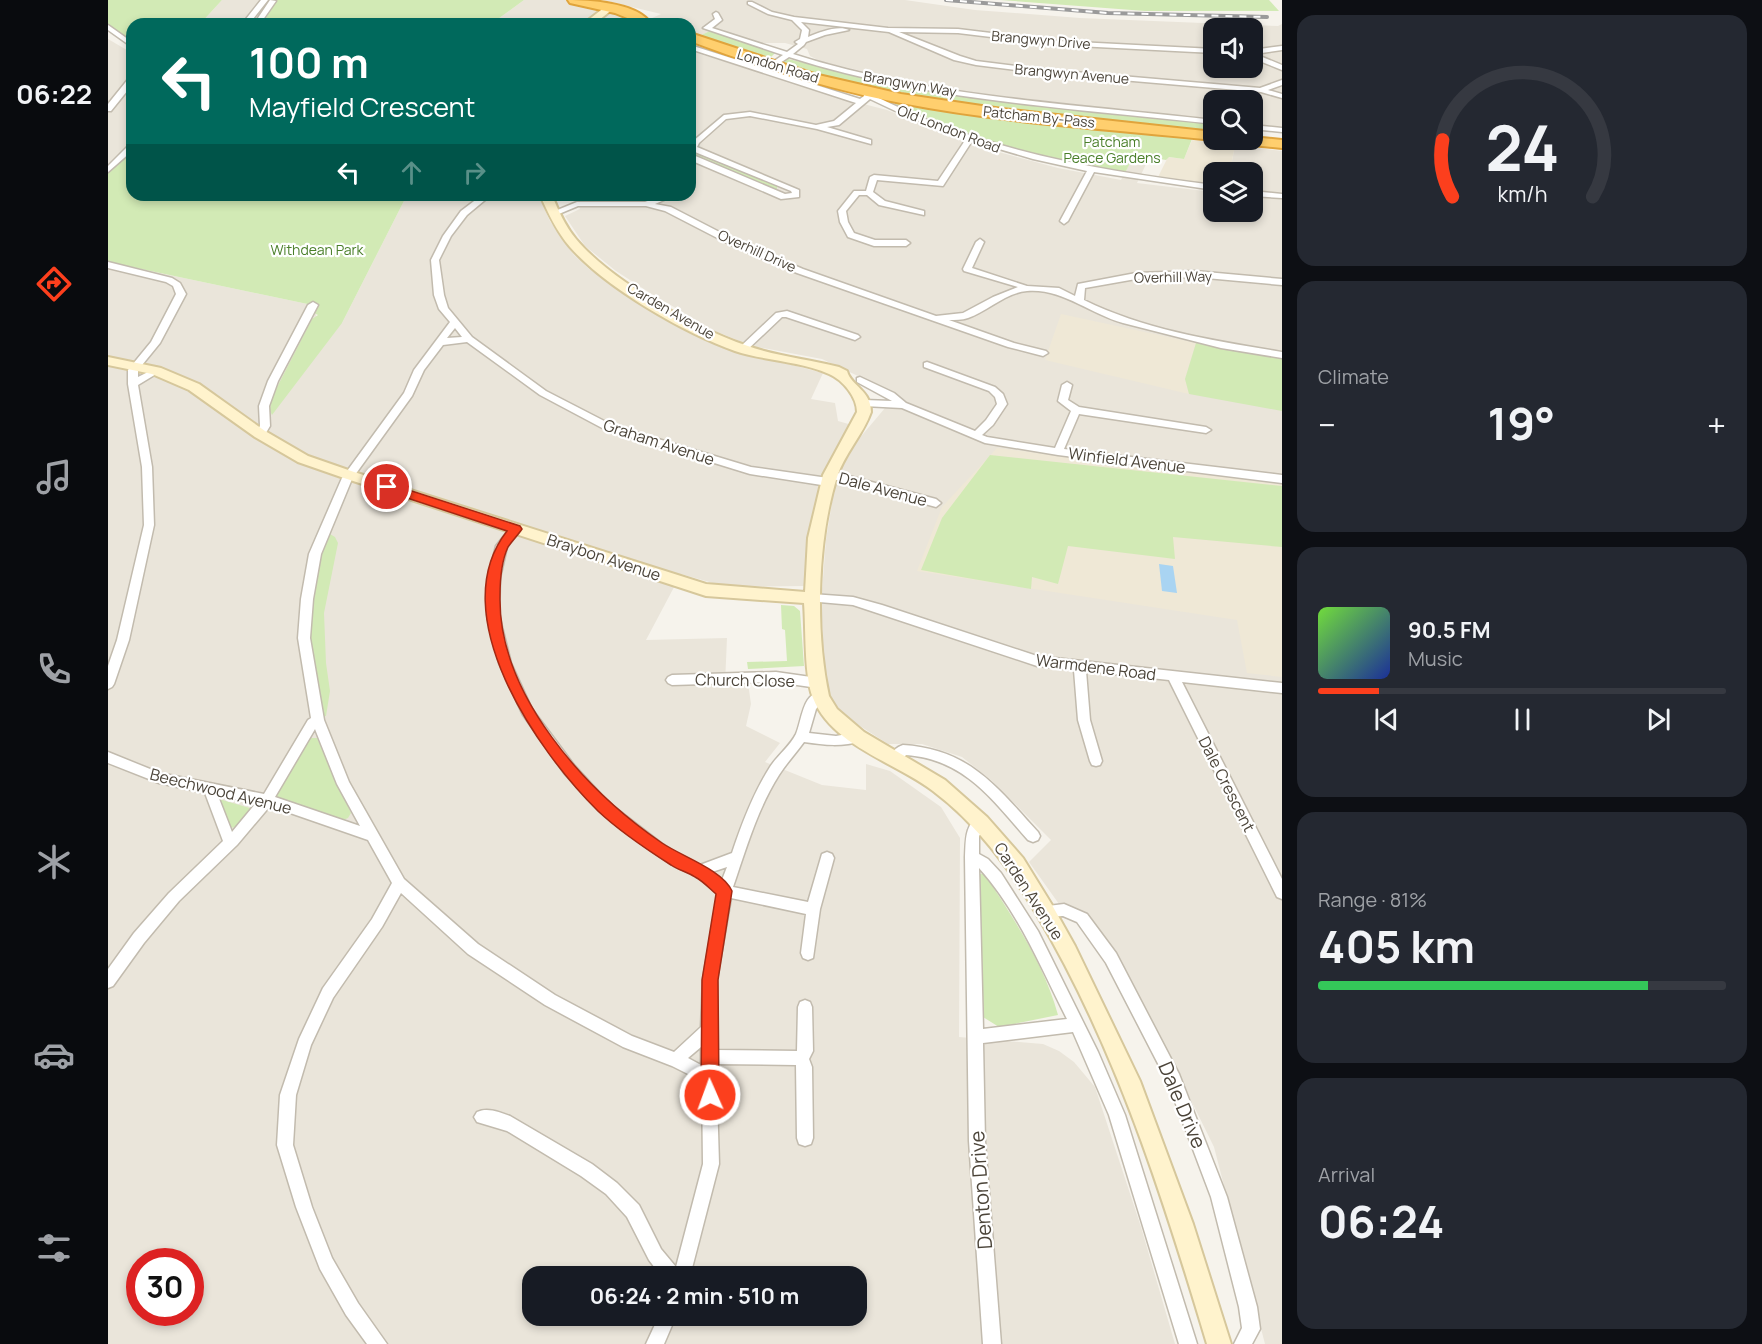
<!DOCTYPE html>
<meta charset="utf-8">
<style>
:root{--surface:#171b24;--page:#242831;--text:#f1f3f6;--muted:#9ea1a6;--line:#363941;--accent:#fc3f1d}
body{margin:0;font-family:Manrope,sans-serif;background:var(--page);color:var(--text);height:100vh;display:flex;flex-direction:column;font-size:22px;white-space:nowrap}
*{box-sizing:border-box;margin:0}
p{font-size:20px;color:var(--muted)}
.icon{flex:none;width:33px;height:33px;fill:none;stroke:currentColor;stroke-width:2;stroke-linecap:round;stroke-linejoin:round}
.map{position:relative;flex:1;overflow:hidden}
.details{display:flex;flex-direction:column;gap:15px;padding:15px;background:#0d0f14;width:480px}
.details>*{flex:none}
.hud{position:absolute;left:18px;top:18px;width:570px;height:183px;border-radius:18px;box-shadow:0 3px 9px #0003;background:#00695c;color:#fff;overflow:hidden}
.controls{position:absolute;left:1095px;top:18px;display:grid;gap:12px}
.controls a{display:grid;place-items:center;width:60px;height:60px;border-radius:12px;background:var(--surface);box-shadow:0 3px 9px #0003;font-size:30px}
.speed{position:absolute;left:18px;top:1248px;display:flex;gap:12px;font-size:30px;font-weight:700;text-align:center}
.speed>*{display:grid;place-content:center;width:78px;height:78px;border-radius:50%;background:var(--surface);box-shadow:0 3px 9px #0003;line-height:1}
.speed .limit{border:9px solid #d22;background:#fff;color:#111}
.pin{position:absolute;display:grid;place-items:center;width:51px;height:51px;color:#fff;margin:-26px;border:3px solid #fff;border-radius:50%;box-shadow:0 2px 6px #0007}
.me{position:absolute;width:66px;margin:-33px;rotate:358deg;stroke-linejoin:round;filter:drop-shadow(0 0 4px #0008)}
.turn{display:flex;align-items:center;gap:21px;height:126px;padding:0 24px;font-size:27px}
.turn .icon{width:78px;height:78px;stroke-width:2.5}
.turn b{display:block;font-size:42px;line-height:51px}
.lanes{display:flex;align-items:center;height:57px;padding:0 24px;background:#0003;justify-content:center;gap:30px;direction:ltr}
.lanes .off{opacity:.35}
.big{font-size:45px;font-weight:700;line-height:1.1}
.details .tile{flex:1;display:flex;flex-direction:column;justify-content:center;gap:9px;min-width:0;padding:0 21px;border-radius:18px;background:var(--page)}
.details .dial{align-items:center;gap:0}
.dial svg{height:156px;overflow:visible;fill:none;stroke:var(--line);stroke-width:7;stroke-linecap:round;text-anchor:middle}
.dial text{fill:var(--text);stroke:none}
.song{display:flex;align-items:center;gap:18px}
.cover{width:72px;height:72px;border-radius:9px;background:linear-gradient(135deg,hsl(100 70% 55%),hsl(230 70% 35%))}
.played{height:6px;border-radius:3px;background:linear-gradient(90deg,var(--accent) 15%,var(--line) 15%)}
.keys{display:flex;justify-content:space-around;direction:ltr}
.heat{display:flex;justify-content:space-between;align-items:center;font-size:33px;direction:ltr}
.charge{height:9px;border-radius:4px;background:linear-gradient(90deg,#34c759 81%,var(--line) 0)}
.trip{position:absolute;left:414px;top:1266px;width:345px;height:60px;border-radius:18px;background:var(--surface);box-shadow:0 3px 9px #0003;font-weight:700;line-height:60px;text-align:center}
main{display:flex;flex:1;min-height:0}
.tab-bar{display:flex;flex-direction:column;width:108px;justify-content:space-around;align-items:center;background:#090b0e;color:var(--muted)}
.tab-bar .icon{width:42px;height:42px}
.tab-bar .current{color:var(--accent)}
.tab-bar b{font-size:27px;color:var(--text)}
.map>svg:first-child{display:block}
.residential{fill:#eae5da;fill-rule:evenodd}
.education{fill:#efe8d6}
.green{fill:#d2eab5}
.water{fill:#a9d4f2}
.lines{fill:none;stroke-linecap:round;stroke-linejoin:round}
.street-casing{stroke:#c2bbae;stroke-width:3}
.secondary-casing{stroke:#d6c79b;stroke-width:4}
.highway-casing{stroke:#e0a43c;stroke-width:4}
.street{fill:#fff;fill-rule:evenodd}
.secondary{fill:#fff3cd;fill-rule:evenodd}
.highway{fill:#ffcf6e;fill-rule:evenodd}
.rail-casing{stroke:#9a9a9a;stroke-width:4}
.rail{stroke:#fff;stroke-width:2;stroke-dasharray:7;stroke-linecap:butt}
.route{fill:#fc3f1d;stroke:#a42913;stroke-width:1.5}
.labels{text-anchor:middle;stroke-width:4.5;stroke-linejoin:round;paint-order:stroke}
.far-street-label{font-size:14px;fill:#4b4439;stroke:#fff}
.far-park-label{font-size:14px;fill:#4a7f2a;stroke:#fff}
.street-label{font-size:16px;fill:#4b4439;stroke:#fff}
.near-street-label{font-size:20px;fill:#4b4439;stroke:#fff}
</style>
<main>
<nav class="tab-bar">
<b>06:22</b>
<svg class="icon current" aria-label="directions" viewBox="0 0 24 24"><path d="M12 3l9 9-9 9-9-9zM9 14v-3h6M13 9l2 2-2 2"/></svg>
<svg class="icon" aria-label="music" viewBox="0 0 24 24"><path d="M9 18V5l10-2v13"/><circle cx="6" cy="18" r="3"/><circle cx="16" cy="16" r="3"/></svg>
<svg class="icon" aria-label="phone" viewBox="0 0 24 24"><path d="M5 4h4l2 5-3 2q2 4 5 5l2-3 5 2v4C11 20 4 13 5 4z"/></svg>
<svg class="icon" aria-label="climate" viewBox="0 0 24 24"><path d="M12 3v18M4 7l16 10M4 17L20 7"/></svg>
<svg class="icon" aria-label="car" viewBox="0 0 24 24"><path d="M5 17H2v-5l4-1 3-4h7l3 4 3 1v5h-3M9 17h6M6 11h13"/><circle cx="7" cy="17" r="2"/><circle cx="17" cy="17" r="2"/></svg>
<svg class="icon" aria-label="filters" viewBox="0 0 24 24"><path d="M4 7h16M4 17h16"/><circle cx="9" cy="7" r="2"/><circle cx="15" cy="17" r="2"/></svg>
</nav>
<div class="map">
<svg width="1174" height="1344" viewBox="0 0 1174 1344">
<rect width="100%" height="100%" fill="#f6f3ec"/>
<path class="residential" d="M114,0H153L133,24H92Z
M416,0H458L492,9L472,24H383Z
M495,0H797L867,10L972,18L1119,24L1170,26L1174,24V128L1145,125L1144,100H1106L1105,120L834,89L714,62L702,56L699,49L677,43H651L607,29L591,36L582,33V24H557L542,19L553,14ZM1106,28H1144V68H1106Z
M502,11L545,24H485Z
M0,39L24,53V145L0,169Z
M582,51L744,101L779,110L865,145L950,168L1013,180L1026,155L1041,158L1029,183L1105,192L1106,212H1144V172H1122L1127,145L1174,151V1344H1157L1106,1147L1039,1011L1005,950L970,909L951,904L921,862L943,840L883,780L854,757L814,744H780L735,715L718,690L712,616L718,540L728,478L750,440L777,408L786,393L714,359L644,346L607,331L542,293L508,271L477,246L457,216L472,209L469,200L446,195H582Z
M299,195H430L442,221L466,255L481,269L601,339L634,352L715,373L703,399L727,403L730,421L744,425L716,474L703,521L696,586L619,587L573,574L538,640L619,638L617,684L640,683L643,704L638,726L672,743L657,762L714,785L758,790V764L782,771L833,807L852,838L851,1037L935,1044L951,1051L966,1062L987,1087L1033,1227L1067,1344H0V262L209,306L208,318L234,323ZM32,1262H82V1312H32ZM424,1276H748V1316H424Z"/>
<path class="education" d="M1084,140L1127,145L1122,172H1106L1105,184L1050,177L1060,157L1076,159Z
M953,314L1088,343L1077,379L1081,394L937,360Z
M889,448L1174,483V677L1139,673L1129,620L809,571L834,507Z"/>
<path class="green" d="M0,0H114L92,24H24V44L0,27Z
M169,0H416L383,24H154Z
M892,0H1161L1171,11H1037Z
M602,31L667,53L661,59L591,36Z
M680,59L804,88L1105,124V132L839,101L745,83L674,64L675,61Z
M788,102L852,112L1084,139L1076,159L1061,157L1058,160L1026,155L1017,173L919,154L868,138L787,104Z
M24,149V195H299L234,323L164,415L162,411L163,399L204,319L210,315L206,313L209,306L0,262V173Z
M589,153L669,186V189H664L585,155Z
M1088,343L1174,358V411L1081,394L1077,379Z
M882,455L1174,486V547L1065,537L1067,559L960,546L950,584L924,577L923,589L813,570L834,518Z
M221,529L224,530L222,534L227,537L230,543L216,613L218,663L222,691L218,716L214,717C211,701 205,684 203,667C197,620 208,574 221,529Z
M673,605L686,606L692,611L696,666L640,669L639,662L679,661L677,630L674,629Z
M200,738H209L243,813L240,818L233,821L169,797V791Z
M111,799L145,809L129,827L121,828Z
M876,873C905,918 936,963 950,1015L891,1027L875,1017L872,874Z"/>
<path class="water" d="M1051,564L1065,566L1069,593L1054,591Z"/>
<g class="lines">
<defs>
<path id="street" d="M153,0H160L141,24H134Z
M162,0L168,1L152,24H146Z
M640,2H644L664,12L686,17L780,28L850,29L950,41L1106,49V53L950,45L850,33L791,32L852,56L868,61L932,69L1152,88L1174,80V85L1160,90L1174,94V98L1153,92L932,73L868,65L846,60L781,32L693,22L701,30L700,37C712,32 730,25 741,30L717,35L698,42L696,45L685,54C818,97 967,104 1106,120V124C964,108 817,101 681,57L666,67L662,65L663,63L675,55L595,28L607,19L605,14L608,12L610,13L614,20L604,28L679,52L690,44L687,42L692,39L694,30L684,20L660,14L640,4Z
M0,25L24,42V47L0,30Z
M582,45L752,99L756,96L755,89H761L762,94C790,107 817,120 846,130C930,160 1018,174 1106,185V190L986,172L960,221L956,224L952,221L979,171L925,159L864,141L835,186L769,180L765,192L777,201L816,211V215L771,205L759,195H751L738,211L740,222L746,233L767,240H798L802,243L798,246H766L740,237L732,222L730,211L746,191H758L762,177L766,175L830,181L858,139L798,116L762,99L731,125L719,127L763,140V144L709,129L642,116L618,119L591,143L589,147L691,190V197L673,199L582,160V146L584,142L616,115L642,112L708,125L726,121L748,103L582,49ZM587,152L683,191L684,193L677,194L585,155Z
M1174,46V50L1147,54L1174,65V70L1144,58V50Z
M21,78H24V85L3,111H0V104Z
M1144,125L1174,128V132L1144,129Z
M21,145H24V151L0,172V166Z
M1144,191L1174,194V198L1144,196Z
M374,195H383L359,215L343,236L331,260L336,295L340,308L364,337L438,391L504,425L643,467L720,478L725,482L720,486L642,474L496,429L432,395L359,342L335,345L316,370L304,396L244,479L213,554L205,599L202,638L216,720L241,782L296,879L370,944L447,995L524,1036L566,1052L593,1027L595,979L610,893L587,875L566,866L543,851L491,811L456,773L415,715L391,663L379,615L380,578L388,546L404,526H412L413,529L399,547L392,578L391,615L403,663L424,709L466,765L501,803L553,843L576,858L592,865L624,853C634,823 645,794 662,767C669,756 682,746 688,734C694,721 695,687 717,694L719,697L708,709L701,733L728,736L750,732L754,733L756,737L754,741C734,747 716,745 696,742C688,753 678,764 671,775C649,810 638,849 625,887L700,902L714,854L719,852L724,854L726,858L712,909L705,958L700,960L695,958L693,953L698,914L623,898L609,979L608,1050L689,1051L690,1007L692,1002L697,1000L702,1002L704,1007L705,1051L701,1059L704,1067L705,1138L703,1144L697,1146L691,1144L689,1138L688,1065L608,1064L611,1164L582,1276H553L541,1260L519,1217L498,1194L473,1176L399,1131L369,1122L366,1117L369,1112C379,1107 392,1112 402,1116L484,1164L509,1183L531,1205L553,1249L568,1267L595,1164L594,1081L564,1066L515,1047L437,1005L360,954L293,893L274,927L225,998L203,1045L188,1095L185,1145L204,1207L224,1258L250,1303L279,1344H259L238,1315L212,1269L188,1207L169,1145L172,1095L191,1039L215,988L264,919L284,883L260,840L162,806L129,845L71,901L36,943L5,986L0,988V969L26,933L61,893L115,841L97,793L51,783L0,763V752L52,773L156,794L200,720L203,718L190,638L193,599L201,554L234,478L296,393L306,370L342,322L331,309L326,295L323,260L335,236L353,211ZM347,328L354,337L339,338ZM207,729L229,784L252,826L167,797ZM110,796L148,803L124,832ZM619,867L614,880L604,872ZM593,1047V1065L580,1058Z
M556,195L563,197L547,204L563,207L625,239L695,269L828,316L855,313L885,297L910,287L856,271L855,269L868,242L872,239L876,242L864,268L919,286L951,288L967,296L970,284L1028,273L1087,271L1174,279V285L1087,277L1028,279L977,288L976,300C1037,330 1107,341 1174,352V358L1113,348L1015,323C982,314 954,288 919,291C897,293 880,311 860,318C854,320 847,320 841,320L906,343L938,351L940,353L935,356L900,347L689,273L619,243L557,211L538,206H470L446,216L442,213L469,202H537Z
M0,262L64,278L72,283L78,294L52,343L30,370V377L48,368L53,371L30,385L44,467L46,525L21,640L6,684L4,687L0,689V666L9,640L36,525L34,467L20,384V370L43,342L68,294L65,286L58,282L0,268Z
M205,302L210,305L170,381L161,406L162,426L156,436H148L147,434L152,426L151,406L160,381L200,305Z
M679,311L750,335L752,337L747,340L678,317H674L638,351H632V347L668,313Z
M819,362L887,387L895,394L899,404L885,425L874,435L879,437L947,448L963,411L950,401L954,385L959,382L964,385L960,400L971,407L1098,427L1103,430L1098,433L971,414L956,449L1174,475V483L950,455L877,443L794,408L756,406L751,403L756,400L784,401L749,382V378L752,377L786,393L798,403L867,431L878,420L889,404L887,397L881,391L816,367V363Z
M722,471L828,499L833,503L828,507L718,477L717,475L718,473Z
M704,594L745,597L774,605L929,656L1174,683V693L1074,682L1174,879V899L1169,897L1061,680L978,671L982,720L994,761L992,765L988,766L984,765L982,761L970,720L966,670L929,666L745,605L700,601L698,598Z
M668,672L710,678L714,680L716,683L714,686L710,688L668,682L564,685L560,683L558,680L560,677L564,675Z
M795,745C861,749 888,786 930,832L932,836L930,840L925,842L920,840C884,799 856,759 798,755C793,761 789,765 782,763L780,759C783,753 788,747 795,745Z
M873,816L878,818L880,822L871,836V854L880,859L893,873L930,931L990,1052L1017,1115L1089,1344H1071L1001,1115L965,1032L875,1043L877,1141L893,1344H875L861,1141L857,857C858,842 856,823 873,816ZM871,868C910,911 933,968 959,1019L875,1029Z
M956,904L979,914L1008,953L1071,1074L1119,1197L1149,1307L1152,1329L1144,1344H1126L1134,1328L1131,1307L1103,1197L1060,1083L998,963L969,922L955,916L937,917L932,915L930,911L932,907Z
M551,1316H568L556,1344H538Z"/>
<path id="secondary" d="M497,7L505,9L486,24H475Z
M432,195H444C450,210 457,226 468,239C502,280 587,328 637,345C667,356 700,359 731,367L739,371C743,386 763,390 763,412C755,435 736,454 729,477C709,540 707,632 721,696L729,709L756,732L837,780L879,817L915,858L944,905L967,946L1032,1081L1085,1224L1123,1344H1099C1055,1197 1008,1048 929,915C901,868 869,824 825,791C787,762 724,746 705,698C696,676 698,629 696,603L598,596L236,478L190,462L147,437L81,390L44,374L0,365V357L53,368L91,384L157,431L200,456L246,472L598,584L697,592L700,538L715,475L749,412C749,397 735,380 721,374C692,361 657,361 627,351C576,333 498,288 462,247C449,232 440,213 432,195Z"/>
<path id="highway" d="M460,0C482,0 525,3 540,20L534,24L507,13L462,3Z
M582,33L706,74L793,94L894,109L1106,132V140H1109H1106C1002,129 896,123 793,103C721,89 651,67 582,41Z
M1144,137L1174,140V148L1133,144L1126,140H1144Z"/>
</defs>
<use href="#street" class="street-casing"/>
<use href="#secondary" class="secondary-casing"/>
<use href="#highway" class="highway-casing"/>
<use href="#street" class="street"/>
<use href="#secondary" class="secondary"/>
<use href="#highway" class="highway"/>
<defs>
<path id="rail" d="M838,0L1000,13L1159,17"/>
</defs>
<use href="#rail" class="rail-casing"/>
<use href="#rail" class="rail"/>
</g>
<path class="route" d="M279,483L412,526L414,529C410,535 404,541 400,547C393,562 392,581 392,596C390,695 478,791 554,843C573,856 615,870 624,891L610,980L611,1095L608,1102L602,1104L596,1102L593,1095L594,980L608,894C601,888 595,881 587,877C580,872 570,870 563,865C538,849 511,831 490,811C429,751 334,614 399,531L275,490L273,487Z"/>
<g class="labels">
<g class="far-street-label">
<text transform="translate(933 40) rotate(5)" y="5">Brangwyn Drive</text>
<text transform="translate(670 66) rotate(17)" y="5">London Road</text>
<text transform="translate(964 74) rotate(5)" y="5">Brangwyn Avenue</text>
<text transform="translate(802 84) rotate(10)" y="5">Brangwyn Way</text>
<text transform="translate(931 117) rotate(6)" y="5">Patcham By-Pass</text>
<text transform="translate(841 129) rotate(21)" y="5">Old London Road</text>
<text transform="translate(649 251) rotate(24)" y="5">Overhill Drive</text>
<text transform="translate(1065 277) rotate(-1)" y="5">Overhill Way</text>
<text transform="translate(563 311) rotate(30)" y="5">Carden Avenue</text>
</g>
<g class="far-park-label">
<text x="1004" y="147">Patcham<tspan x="1004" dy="16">Peace Gardens</tspan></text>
<text x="209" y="255">Withdean Park</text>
</g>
<g class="street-label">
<text transform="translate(551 442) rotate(18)" y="6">Graham Avenue</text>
<text transform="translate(1019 460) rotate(7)" y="6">Winfield Avenue</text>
<text transform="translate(775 489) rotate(15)" y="6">Dale Avenue</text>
<text transform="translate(496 557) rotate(18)" y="6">Braybon Avenue</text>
<text transform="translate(988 667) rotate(7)" y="6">Warmdene Road</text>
<text transform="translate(637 680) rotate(1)" y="6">Church Close</text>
<text transform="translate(1119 784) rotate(63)" y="6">Dale Crescent</text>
<text transform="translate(113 791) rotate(14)" y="6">Beechwood Avenue</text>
<text transform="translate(921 891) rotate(57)" y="6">Carden Avenue</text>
</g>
<g class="near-street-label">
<text transform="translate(1074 1105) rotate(67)" y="7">Dale Drive</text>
<text transform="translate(873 1190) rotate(-94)" y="7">Denton Drive</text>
</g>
</g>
</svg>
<div class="controls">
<a><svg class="icon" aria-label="sound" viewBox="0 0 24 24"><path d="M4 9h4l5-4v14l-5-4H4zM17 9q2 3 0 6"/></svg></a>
<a><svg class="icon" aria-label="search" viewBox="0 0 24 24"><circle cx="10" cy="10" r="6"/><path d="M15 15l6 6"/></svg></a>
<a><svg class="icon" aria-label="layers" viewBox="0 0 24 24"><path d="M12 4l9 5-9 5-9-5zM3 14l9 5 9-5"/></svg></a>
</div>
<div class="speed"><div class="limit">30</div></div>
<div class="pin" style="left:279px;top:487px;background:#d93025"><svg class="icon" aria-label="arrive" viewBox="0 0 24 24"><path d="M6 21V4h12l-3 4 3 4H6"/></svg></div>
<svg class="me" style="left:602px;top:1095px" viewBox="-20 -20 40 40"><circle r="17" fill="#fc3f1d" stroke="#fff" stroke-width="3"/><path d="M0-11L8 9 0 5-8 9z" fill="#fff"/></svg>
<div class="trip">06:24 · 2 min · 510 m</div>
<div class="hud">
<div class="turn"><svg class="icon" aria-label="left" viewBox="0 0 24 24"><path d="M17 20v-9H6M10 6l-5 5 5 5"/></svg><div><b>100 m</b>Mayfield Crescent</div></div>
<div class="lanes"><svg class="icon" aria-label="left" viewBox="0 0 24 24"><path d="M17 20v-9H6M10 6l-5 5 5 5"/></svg><svg class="icon off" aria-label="ahead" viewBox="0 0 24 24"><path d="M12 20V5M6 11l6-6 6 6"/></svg><svg class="icon off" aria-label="right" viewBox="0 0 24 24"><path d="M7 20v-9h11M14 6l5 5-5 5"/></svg></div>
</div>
</div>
<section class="details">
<div class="tile dial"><svg viewBox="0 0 100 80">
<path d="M14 69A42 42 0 1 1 86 69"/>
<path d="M14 69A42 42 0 0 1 9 40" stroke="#fc3f1d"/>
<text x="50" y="56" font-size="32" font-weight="700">24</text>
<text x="50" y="72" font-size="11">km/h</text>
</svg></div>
<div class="tile"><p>Climate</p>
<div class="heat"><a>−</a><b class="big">19°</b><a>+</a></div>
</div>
<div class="tile">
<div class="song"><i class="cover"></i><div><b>90.5 FM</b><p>Music</p></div></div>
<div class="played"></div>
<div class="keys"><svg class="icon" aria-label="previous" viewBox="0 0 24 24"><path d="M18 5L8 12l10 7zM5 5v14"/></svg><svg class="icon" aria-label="pause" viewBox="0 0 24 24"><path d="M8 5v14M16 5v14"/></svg><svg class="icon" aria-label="next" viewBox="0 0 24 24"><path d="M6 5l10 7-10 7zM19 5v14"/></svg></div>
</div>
<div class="tile"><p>Range · 81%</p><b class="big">405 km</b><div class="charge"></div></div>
<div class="tile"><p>Arrival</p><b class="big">06:24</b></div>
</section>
</main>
